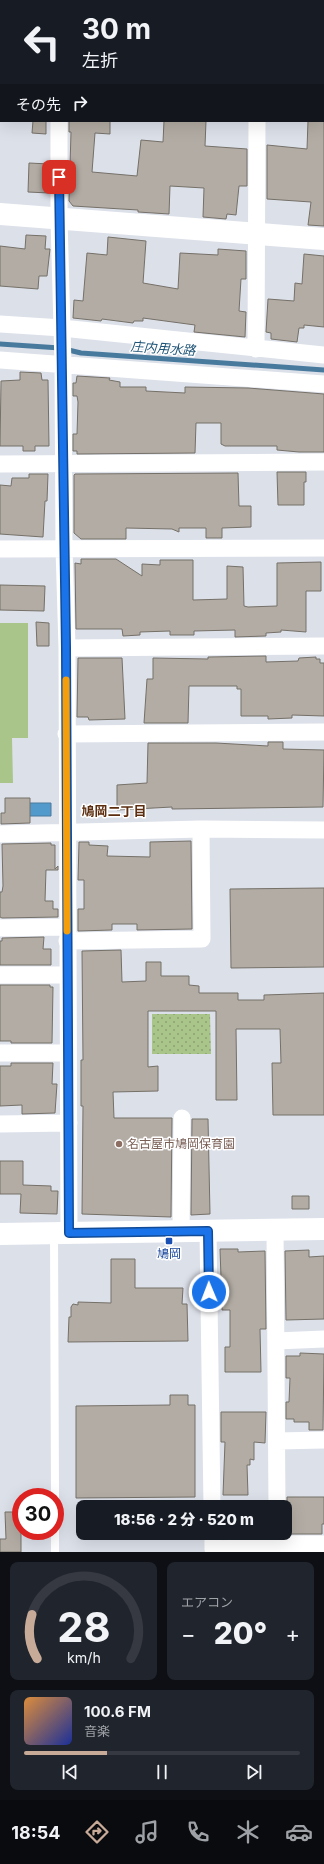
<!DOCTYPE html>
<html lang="ja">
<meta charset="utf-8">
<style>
:root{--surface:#171b24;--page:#20242c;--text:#f1f3f6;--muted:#9ea1a6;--line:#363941;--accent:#c8aa98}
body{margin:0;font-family:Inter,"Noto Sans JP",sans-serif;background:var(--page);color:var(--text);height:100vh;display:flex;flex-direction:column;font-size:15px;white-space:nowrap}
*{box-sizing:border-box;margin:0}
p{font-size:13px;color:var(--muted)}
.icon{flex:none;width:22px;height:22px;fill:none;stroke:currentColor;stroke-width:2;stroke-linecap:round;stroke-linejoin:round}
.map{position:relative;height:1552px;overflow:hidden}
.sheet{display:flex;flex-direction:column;gap:10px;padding:10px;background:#0d0f14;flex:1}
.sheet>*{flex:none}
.guide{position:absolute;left:0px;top:0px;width:324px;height:122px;box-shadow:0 4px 16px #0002;background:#171b24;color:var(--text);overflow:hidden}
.speed{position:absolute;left:12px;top:1488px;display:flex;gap:8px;font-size:20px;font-weight:700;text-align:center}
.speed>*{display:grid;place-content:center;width:52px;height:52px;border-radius:50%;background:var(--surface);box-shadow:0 4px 16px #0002;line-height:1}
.speed .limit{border:6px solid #d22;background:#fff;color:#111}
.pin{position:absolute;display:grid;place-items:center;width:34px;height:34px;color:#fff;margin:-17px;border-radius:8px;box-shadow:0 2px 6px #0006}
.me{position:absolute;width:44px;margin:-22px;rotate:359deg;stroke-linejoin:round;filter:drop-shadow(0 0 3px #0008)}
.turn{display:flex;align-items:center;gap:14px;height:84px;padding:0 16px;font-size:18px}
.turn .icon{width:52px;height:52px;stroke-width:2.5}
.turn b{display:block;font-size:28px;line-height:34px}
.then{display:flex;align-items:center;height:38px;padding:0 16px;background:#0003;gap:8px;font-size:15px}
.big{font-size:30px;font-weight:800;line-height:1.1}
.sheet .card{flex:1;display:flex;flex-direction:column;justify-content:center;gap:6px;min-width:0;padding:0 14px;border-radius:8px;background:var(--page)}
.sheet .dial{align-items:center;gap:0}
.dial svg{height:104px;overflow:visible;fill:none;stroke:var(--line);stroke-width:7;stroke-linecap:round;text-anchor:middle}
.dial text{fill:var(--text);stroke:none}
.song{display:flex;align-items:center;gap:12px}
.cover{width:48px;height:48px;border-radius:6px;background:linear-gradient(135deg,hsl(30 70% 55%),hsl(230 70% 35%))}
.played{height:4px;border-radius:2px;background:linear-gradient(90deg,var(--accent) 30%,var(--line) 30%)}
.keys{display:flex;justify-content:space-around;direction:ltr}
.heat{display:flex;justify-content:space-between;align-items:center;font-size:22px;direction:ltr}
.sheet .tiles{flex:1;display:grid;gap:10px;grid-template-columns:1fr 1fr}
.card:last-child{grid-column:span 2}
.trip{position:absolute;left:76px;top:1500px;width:216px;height:40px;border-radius:8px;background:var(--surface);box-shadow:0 4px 16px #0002;font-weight:800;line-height:40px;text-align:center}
.tabs{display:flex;height:64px;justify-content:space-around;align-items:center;background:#090b0e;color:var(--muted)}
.tabs .icon{width:28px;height:28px}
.tabs .selected{color:var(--accent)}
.tabs b{font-size:18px;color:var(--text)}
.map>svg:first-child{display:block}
.grass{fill:#aac58a}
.garden{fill:url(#garden-dots)}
.water{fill:#529acb;stroke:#487a9e}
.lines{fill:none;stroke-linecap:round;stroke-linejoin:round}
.stream{stroke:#487a9e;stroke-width:5}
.building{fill:#b2aca4;stroke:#757068}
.lane{stroke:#fff;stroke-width:8}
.street{stroke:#fff;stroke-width:17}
.secondary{stroke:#fff;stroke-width:22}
.route-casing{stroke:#114b97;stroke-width:10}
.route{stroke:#1a73e8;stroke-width:7}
.slow{stroke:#f59e0b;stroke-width:7}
.education-dot{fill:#8d6e63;stroke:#fff;stroke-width:1.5}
.transit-dot{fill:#1a4fb4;stroke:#fff;stroke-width:1.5}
.labels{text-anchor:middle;stroke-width:3;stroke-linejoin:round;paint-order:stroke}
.education-label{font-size:12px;fill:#785e54;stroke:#fff;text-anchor:start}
.transit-label{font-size:12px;fill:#164399;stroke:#fff}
.water-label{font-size:13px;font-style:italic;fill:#205578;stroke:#fff}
.neighbourhood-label{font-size:13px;font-weight:bold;fill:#5b2c0e;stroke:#fff}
</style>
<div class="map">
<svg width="324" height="1552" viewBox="0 0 324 1552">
<defs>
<pattern id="garden-dots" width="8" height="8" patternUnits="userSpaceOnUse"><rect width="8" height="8" fill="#aac58a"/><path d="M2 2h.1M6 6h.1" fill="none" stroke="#8ba172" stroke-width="1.8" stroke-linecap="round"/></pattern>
</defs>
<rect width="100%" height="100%" fill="#dce0e9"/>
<path class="grass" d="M0,623H28V738H12L13,783H0Z"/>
<path class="garden" d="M152,1014H210L211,1054H152Z"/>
<path class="water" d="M21,803H51V816H21Z"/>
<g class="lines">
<path class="stream" d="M0,344L60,348L81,353L324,370"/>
</g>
<path class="building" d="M33,121H46V134L32,133Z
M69,121H110V134L95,133L92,172L137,176L141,140L163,142L164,121H206L205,146L247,149V186H239L236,215L227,214L226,219L203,217L204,188L170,186L169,214L138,212V210L73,206L69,201L71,132H69Z
M308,121H324V226L308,225L311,202L267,199V145L307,149Z
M29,163L49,164V193L28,192Z
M26,235L46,236L45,249H50L47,276H39L38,289L0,286V246L25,249Z
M108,237L146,241L143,283L178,289L180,253L218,255V249L246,251V279H241L239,311L246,312L245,337L194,332L195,325L143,318V321H134L133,323L102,319L101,321L73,318L74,300L83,301L87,253L107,255Z
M304,254L324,256V327L304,325V328H299L297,342L271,339V333L266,332L268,299L294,301L295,283L302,284Z
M20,372L41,373L42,380H48L49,446H35V451H23V446H0L1,381L20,380Z
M77,376L110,378L109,380L120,382V387H146V391L185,393V387L248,388L324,394V452H299L277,450V446H225L221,444V423H196L195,453L77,454V451H73V434H77L78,402L77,396H73V383H76Z
M277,472H306V482H304V505H278Z
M238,473L239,506H251V527L222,528V538H206V528H179V532L172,529L126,528V539H81L74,533V475L75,474Z
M29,474H48L47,501H45L43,537L0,534V485L11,486L12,478H29Z
M81,559H116L142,576V564L160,565V560H193V600L227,599V566L243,567L244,606L248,607L277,606V563L321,562V591H306V632L281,630V632L266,633V636L235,637V630L194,631V635H170V631L140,632V635L123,636L122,629H76L75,563L81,564Z
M0,585L45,586L44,611L0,610Z
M36,622L49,623V646H37Z
M266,656V662L298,661L299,658L316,657V659H320V663H324V716L292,715V718L268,719V716H241V689H237V686H189L188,723H144L147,679H153V658L208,659V657Z
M78,658H122L125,719L89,720L88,717H77Z
M268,742H283V749L324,750L323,807L172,809V807L117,810V785L147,783L148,743H216L268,746Z
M5,798H30V823L1,824V813H5Z
M191,841L192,929L137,930V924H112V930L78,931V909H84V880H78L79,842H89V845L108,846L107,856L150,857V842Z
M51,843V845H55V869L58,866V870H46L45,901H53V909H58V917L2,918L0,917V892H2L3,886L2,844Z
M324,888V967L231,968L230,889Z
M44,937L43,949H51V965H0V941H2V938Z
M121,950L122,982L146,981V962H161V976H189V985L199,986V993H238V1000H264V995L324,993V1115H273L272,1063H281L280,1029H236L237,1100H216V1011H148V1067L158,1066V1091L113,1092L114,1118H172L171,1217L82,1214L83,1106H81V1060H83L82,951Z
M0,985H50V987H53L52,1043H11V1041H0Z
M11,1063H53L52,1084H57L55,1113L22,1114V1105L0,1106V1066H11Z
M192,1119H208L210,1214L191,1215Z
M0,1161H23V1185L51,1186V1191H58L57,1214L20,1213L21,1194H0Z
M292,1196H309V1209H292Z
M220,1249H238V1252L265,1251L266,1329H260L261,1372H225V1347H230V1310H222L223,1277H221Z
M309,1250V1257L324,1256V1319L286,1320L285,1251Z
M111,1259H135V1288H183L182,1304H187L188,1341L68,1342L69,1317H71V1307L73,1304L78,1305V1302L111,1303Z
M300,1353L324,1354L323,1430H309V1422H294V1419H286V1402H289L290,1378H286V1356H300Z
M170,1395H188V1405H195V1497L76,1498V1406L170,1405Z
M221,1412H266L265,1443L254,1442V1460L250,1459V1465H247L248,1495H223L225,1442H221Z
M287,1497H324V1524H322V1534H287Z
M5,1512H21V1552H0V1539H6Z"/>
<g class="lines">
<path class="lane" d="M54,1234L55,1497
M55,1531V1552"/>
<path class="street" d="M58,0V1
M265,1L266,0
M0,56H1
M323,69H324
M59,121V219L63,364L64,548L67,648L69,1233
M0,324L62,328L324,355
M256,349L257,121
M0,360L324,384
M0,464L324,462
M0,549L324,548
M67,648L324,646
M66,734L324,732
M0,834L201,829L324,830
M0,928L67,927
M67,941L202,939L201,829
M0,975H67
M0,1053H68
M0,1124L69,1123
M275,1229L277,1507
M181,1231L182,1118
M208,1231L212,1507
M276,1341L324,1339
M277,1441L324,1440
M213,1533V1549L269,1547L277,1544H324"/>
<path class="secondary" d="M0,214L324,239
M0,1234L324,1229"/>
</g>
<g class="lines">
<defs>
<path id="route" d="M59,177L66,648L69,1233L208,1231L209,1292"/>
</defs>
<use href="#route" class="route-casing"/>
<use href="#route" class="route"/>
<path class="slow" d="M66,680L67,931"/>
</g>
<circle class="education-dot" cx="119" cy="1144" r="4"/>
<rect class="transit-dot" x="165" y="1237" width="8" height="8" rx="2"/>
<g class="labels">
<g class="education-label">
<text x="127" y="1148">名古屋市鳩岡保育園</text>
</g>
<g class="transit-label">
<text x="169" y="1258">鳩岡</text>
</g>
<g class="water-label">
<text transform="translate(163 348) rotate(4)" y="5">庄内用水路</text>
</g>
<g class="neighbourhood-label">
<text x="114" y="816">鳩岡二丁目</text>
</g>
</g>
</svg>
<div class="speed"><div class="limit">30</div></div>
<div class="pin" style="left:59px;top:177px;background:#d93025"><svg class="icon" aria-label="arrive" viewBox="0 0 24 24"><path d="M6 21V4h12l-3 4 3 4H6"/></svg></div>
<svg class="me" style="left:209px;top:1292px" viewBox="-20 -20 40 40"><circle r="17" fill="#1a73e8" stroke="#fff" stroke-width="3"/><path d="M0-11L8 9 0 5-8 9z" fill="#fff"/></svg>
<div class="trip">18:56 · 2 分 · 520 m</div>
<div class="guide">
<div class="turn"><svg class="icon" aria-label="left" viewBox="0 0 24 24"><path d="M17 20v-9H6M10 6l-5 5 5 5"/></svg><div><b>30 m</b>左折</div></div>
<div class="then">その先<svg class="icon" aria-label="right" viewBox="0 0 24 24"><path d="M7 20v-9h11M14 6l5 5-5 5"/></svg></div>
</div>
</div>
<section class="sheet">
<div class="tiles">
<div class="card dial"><svg viewBox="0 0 100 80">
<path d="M14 69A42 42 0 1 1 86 69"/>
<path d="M14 69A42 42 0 0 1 10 35" stroke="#c8aa98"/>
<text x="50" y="56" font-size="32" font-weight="700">28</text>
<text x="50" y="72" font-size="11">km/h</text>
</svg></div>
<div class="card"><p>エアコン</p>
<div class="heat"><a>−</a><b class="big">20°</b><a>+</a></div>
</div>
<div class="card">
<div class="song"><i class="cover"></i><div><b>100.6 FM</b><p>音楽</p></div></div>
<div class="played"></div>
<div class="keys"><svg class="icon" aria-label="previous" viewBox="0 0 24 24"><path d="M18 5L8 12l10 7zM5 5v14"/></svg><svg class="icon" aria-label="pause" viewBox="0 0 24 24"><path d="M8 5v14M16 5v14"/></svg><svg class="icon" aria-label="next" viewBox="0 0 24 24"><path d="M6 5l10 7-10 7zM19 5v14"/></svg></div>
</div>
</div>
</section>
<nav class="tabs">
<b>18:54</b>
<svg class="icon selected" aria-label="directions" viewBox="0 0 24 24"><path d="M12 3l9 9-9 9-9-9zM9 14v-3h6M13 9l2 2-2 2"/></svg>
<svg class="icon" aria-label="music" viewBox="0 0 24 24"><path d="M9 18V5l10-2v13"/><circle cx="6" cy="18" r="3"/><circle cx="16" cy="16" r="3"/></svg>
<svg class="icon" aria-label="phone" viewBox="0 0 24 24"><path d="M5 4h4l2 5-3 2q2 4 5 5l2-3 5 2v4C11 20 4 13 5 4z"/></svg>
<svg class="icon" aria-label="climate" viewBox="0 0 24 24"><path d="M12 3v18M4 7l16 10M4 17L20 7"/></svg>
<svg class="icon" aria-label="car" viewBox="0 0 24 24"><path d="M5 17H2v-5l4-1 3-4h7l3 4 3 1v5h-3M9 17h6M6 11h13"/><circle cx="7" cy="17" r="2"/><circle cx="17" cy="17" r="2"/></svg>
</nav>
